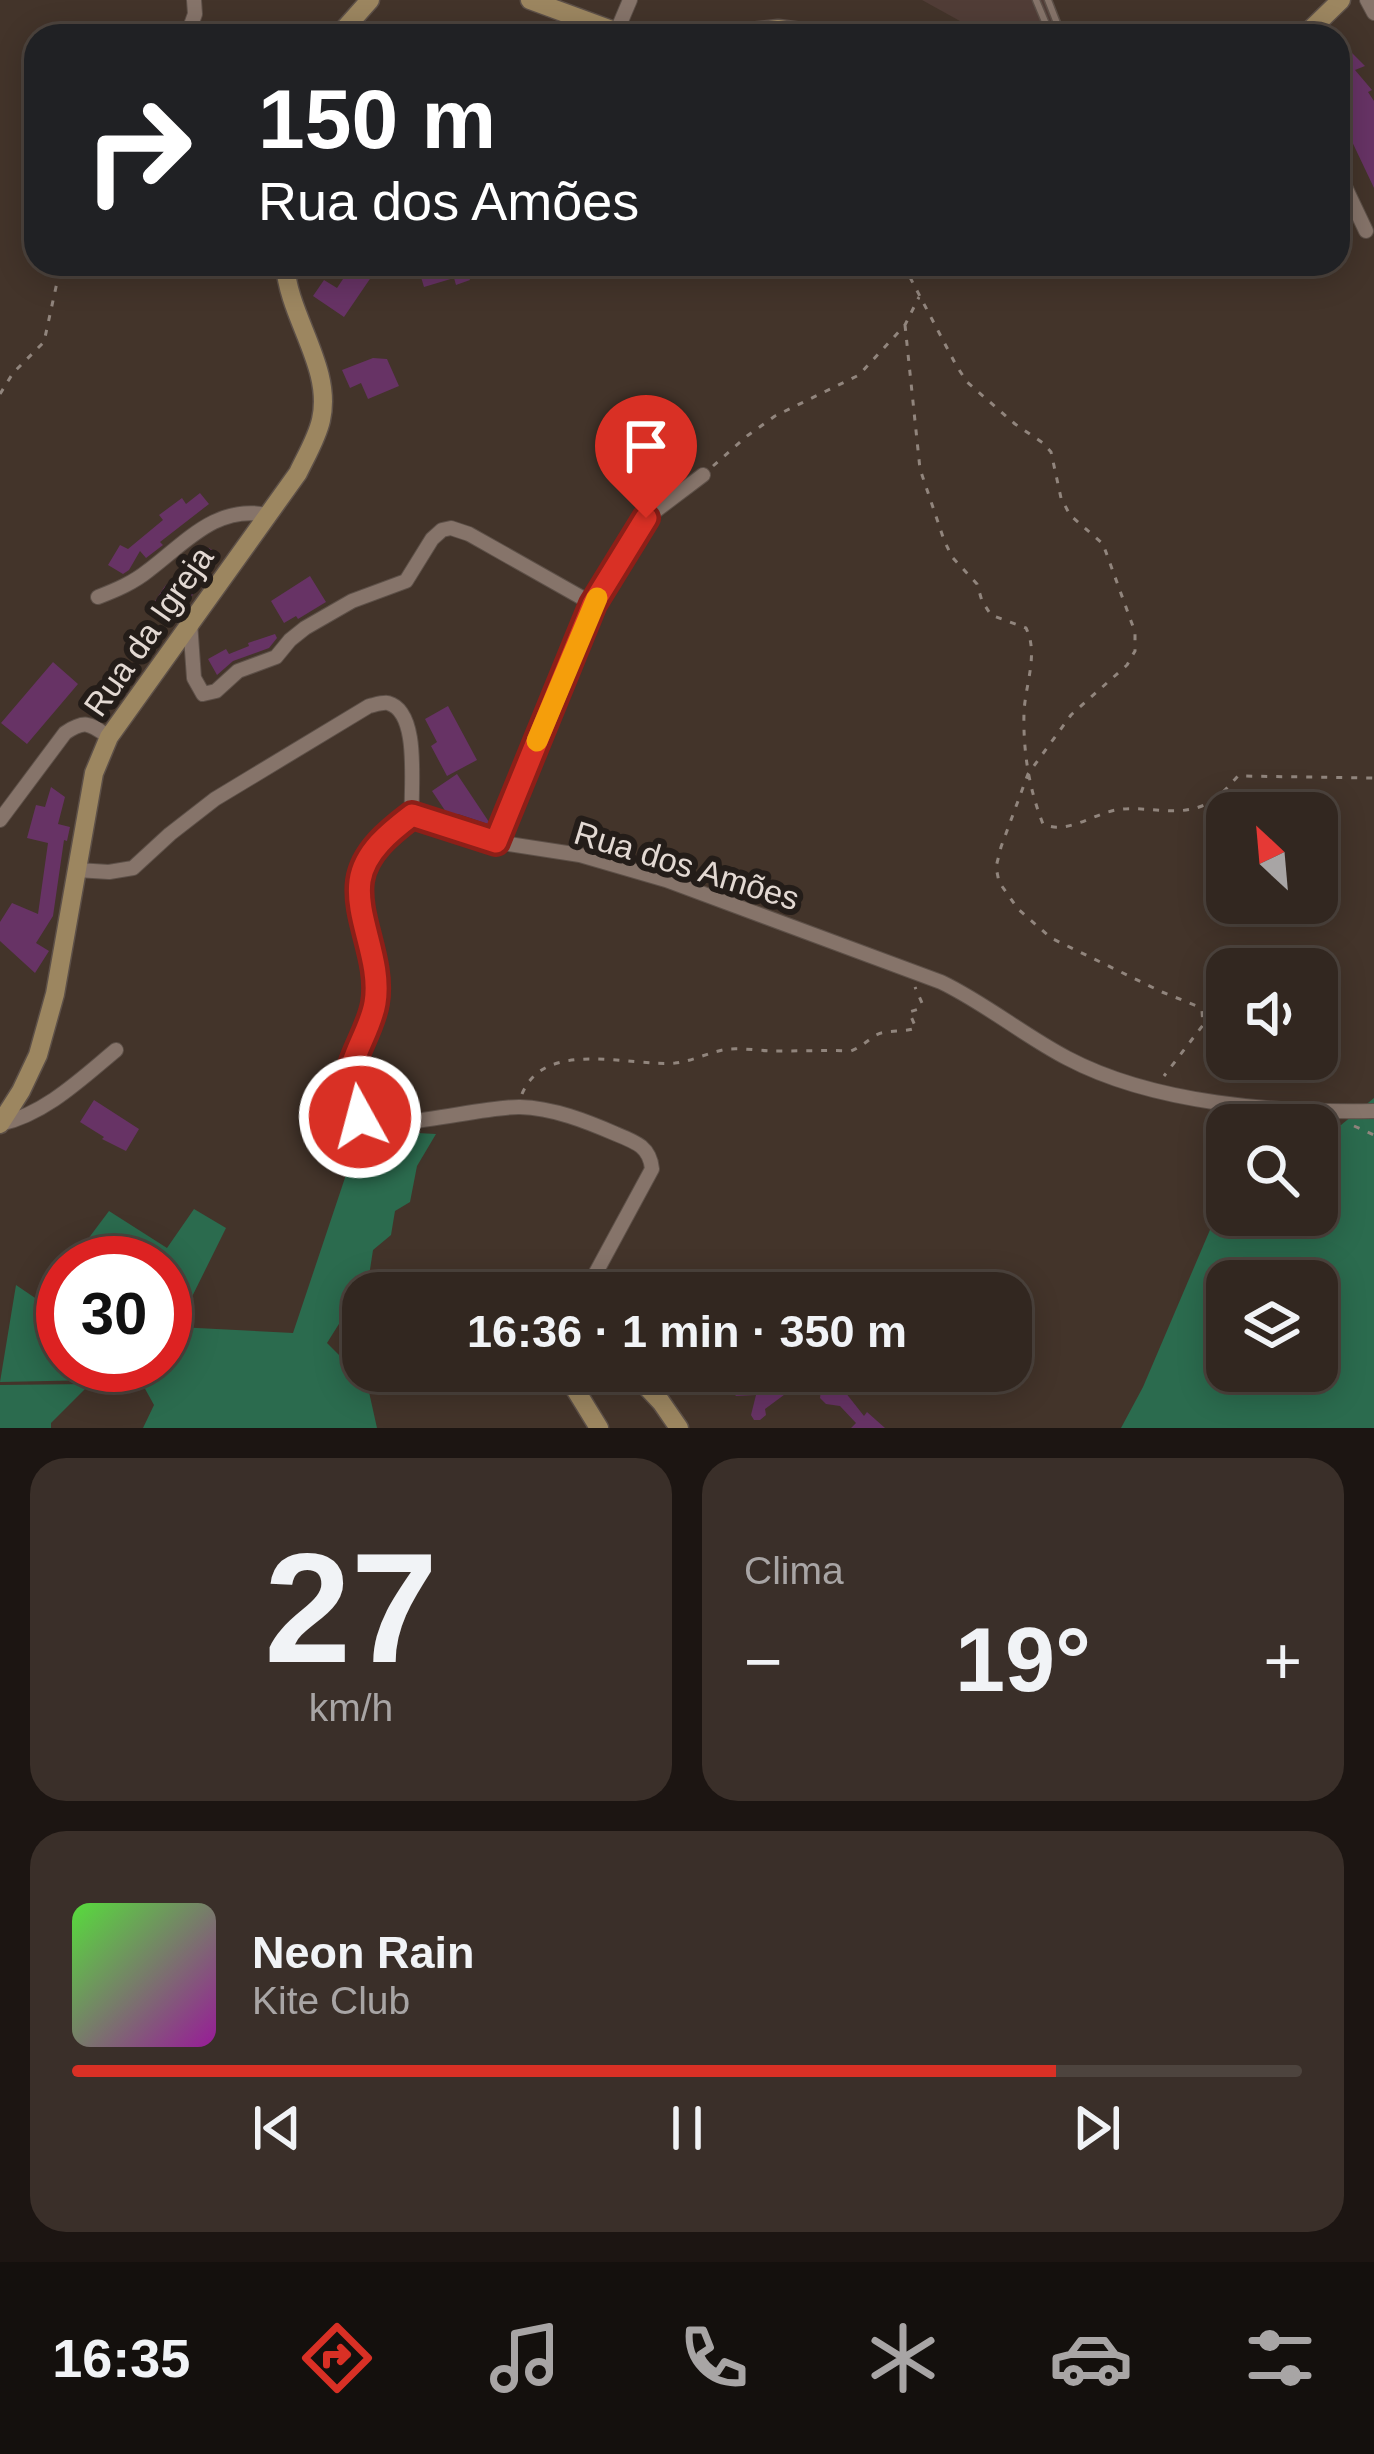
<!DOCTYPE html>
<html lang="pt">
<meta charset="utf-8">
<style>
:root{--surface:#322720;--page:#3a2f29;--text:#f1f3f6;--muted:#a8a5a5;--line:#4d443e;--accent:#d93025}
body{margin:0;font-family:Helvetica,sans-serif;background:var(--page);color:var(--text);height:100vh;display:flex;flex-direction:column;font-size:45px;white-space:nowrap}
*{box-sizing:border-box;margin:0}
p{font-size:39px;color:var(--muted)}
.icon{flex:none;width:66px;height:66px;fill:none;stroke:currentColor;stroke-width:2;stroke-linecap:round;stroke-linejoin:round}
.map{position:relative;height:1428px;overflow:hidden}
.details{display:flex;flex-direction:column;gap:30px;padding:30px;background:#1c1512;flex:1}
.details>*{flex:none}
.banner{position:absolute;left:24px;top:24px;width:1326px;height:252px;border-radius:36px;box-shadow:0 6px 30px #0003,0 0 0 3px var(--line);background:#202124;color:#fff;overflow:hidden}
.needle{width:78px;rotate:334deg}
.controls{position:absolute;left:1206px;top:792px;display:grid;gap:24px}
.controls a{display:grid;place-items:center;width:132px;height:132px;border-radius:24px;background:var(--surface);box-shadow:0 6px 30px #0003,0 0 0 3px var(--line);font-size:60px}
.speed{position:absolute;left:36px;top:1236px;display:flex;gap:24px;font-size:60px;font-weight:700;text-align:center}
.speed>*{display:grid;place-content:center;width:156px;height:156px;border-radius:50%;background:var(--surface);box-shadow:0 6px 30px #0003,0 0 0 3px var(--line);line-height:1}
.speed .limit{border:18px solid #d22;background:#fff;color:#111}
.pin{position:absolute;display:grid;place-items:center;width:102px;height:102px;color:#fff;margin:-123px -51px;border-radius:50% 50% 50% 0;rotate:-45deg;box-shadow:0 0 12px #0007}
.pin .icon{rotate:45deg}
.me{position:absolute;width:132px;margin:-66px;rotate:353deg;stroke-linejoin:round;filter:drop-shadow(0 0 9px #0008)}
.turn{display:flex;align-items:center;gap:42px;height:252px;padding:0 36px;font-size:54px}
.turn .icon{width:156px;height:156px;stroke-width:2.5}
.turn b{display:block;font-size:84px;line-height:102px}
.big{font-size:90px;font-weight:600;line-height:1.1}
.details .card{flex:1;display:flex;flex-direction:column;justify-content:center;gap:18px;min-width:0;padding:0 42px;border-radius:36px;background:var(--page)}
.details .dial{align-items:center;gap:0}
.dial b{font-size:156px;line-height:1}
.song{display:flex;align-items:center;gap:36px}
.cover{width:144px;height:144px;border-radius:18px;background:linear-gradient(135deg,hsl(110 70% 55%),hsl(300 70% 35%))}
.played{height:12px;border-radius:6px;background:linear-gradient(90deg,var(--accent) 80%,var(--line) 80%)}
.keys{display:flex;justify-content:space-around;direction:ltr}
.heat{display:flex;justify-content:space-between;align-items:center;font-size:66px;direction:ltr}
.details .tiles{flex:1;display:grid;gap:30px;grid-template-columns:1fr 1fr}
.card:last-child{grid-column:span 2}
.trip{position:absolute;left:342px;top:1272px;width:690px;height:120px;border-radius:36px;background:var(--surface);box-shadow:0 6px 30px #0003,0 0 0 3px var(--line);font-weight:600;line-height:120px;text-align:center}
.menu{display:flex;height:192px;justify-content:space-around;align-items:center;background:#14100d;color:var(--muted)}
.menu .icon{width:84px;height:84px}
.menu .current{color:var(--accent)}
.menu b{font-size:54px;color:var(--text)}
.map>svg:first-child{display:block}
.commercial{fill:#513d37}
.green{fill:#2b6b4e;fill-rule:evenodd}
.building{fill:#673365}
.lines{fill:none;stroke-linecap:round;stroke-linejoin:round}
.lane-casing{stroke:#5d5048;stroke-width:9}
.street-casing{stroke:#5d5048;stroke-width:16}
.secondary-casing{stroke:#5d5048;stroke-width:21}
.path{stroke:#91857d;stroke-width:3;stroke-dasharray:6 9;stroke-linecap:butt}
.lane{stroke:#86746a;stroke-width:6}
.street{stroke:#86746a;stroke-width:14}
.secondary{stroke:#9c8660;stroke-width:18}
.route-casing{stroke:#8d1f18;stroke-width:30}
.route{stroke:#d93025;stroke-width:21}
.slow{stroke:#f59e0b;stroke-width:21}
.labels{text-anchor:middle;stroke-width:12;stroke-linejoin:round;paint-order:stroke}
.street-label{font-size:33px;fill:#e3d9d3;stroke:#241d19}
</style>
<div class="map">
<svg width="1374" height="1428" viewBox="0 0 1374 1428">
<rect width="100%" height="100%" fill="#43342a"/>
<path class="commercial" d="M922,0H1052L1066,36H987Z"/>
<path class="green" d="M1374,1098V1428H1121L1143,1387L1227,1190V1215H1317V1125H1252L1255,1116L1341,1125ZM1227,1281H1317V1371H1227Z
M361,1130L436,1134L417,1166L410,1202L395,1211L391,1235L373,1250L369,1276L327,1343L367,1383L377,1428H143L154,1405L133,1367L95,1380L0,1382L16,1285L41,1302L63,1273V1365H165V1263H70L109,1211L167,1248L194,1209L226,1228L177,1327L293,1333Z
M90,1384L51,1423V1428H0V1385Z"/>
<path class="building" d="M1338,39L1365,66L1355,70L1372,90L1368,92L1374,101V188L1338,112Z
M353,264H368L376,270L344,317L313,296L324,280L337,288Z
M417,264H464L470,280L456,285L454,278L424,287Z
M373,358L387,359L399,386L368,399L361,383L350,388L342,370Z
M200,493L209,504L160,542L163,545L146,558L140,551L129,570L123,574L108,565L120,545L128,549L163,520L159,515L182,498L186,504Z
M209,548L220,555L176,619L153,604L165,586L171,581L174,584L195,555L201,559Z
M310,576L326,602L298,619L296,616L284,623L271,601Z
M275,634L277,638L269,648L233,661L217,675L208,659L226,649L229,654L249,646L248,643Z
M53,662L78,684L27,744L1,723Z
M448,706L477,760L447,776L431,746L437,742L425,719Z
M457,774L491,825L458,814L457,818L448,815L432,791Z
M51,787L65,797L58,824L70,827L67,841L64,840L53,916L36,943L49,951L35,973L0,941V922L12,903L38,914L48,843L27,838L36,805L45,807Z
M94,1100L139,1129L126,1151L102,1139L104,1137L80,1122Z
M763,1371H790L794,1377L792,1389L765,1409L766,1415L760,1420H754L751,1415L756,1395L736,1396L732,1391L733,1384L738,1380L748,1382Z
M834,1378L864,1416L867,1412L885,1428H851L856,1423L840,1406L826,1404L820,1398L821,1390Z"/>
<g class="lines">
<defs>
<path id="lane" d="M1036,0L1051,36
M1048,0L1062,36"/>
<path id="street" d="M1367,0L1374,13
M616,33L630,0
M187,36L195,14L194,0
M1338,172L1366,231
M286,276L313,264
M98,597C116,590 133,583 149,570C185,543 217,504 267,515
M190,622L194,678L203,694L216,691L238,671L276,657L290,640L305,628L352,601L406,581L432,539L442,530L451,528L469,534L593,604
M412,815L496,842L580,855L666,880L941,982C985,1003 1023,1035 1067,1058C1154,1104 1277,1113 1374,1111
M412,815C391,831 366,851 361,878C354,918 384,961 375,1004C369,1036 322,1099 366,1120C391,1132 484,1106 520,1107C553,1108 586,1121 616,1134C636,1142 650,1147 652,1169L593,1278V1293
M0,820L65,733C86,719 90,724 109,737
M496,842L593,604L646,518L703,475
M77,870L109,872L133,868L170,834L215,799L369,706C374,705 383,702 388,703C421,712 410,789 412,815
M0,1124C45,1114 81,1079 116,1050"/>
<path id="secondary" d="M530,0L628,36
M338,36L370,0
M713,36L778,29L831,36
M1304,36L1341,0
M0,1124L21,1091L38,1055L55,994L94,773L109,737L298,473C306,456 317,438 321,420C333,367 288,317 285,264
M564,1371L599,1428
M632,1371L661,1402L679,1428"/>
</defs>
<use href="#lane" class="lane-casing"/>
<use href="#street" class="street-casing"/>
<use href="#secondary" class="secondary-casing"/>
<path class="path" d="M903,264L956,365L967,382L1015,424L1043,443L1051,452L1061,498L1070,515L1103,544L1135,632V651L1127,665L1071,715L1028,774L1001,847L996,867L999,882L1018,909L1051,938L1162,992L1197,1006L1202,1011L1203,1025L1164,1076
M905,325L920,469L944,540L952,557L977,584L982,601L991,615L1026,628C1039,654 1025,685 1024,713C1023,751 1029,789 1043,824C1067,835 1093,814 1116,810C1145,805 1174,817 1202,806C1216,801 1228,787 1238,776L1374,778
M0,394L13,373L44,342L61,264
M713,466L747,436L775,416L859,375L905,325L919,297
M522,1094C545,1038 629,1067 675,1063C694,1061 711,1051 729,1049C744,1048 761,1051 776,1051C801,1051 825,1050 851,1051C861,1047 867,1041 876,1035C888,1029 903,1033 916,1028L909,1012L919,1009L922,1003L915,987
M1354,1126L1374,1135"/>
<use href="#lane" class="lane"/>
<use href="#street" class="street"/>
<use href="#secondary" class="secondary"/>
</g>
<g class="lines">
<defs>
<path id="route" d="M360,1117C328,1082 369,1041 375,1003C382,960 355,919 360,881C364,852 391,831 412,815L496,842L593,604L646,518"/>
</defs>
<use href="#route" class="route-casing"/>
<use href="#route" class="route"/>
<path class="slow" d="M537,741L597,598"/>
</g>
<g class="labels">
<g class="street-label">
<text transform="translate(148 631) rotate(-55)" y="12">Rua da Igreja</text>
<text transform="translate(687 865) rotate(17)" y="12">Rua dos Amões</text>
</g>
</g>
</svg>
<div class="controls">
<a><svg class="needle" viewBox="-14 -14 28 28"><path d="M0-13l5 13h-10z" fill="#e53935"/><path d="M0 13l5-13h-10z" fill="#a8a5a5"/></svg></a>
<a><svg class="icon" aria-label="sound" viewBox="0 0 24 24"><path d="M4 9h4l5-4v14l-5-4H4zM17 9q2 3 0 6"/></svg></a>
<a><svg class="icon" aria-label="search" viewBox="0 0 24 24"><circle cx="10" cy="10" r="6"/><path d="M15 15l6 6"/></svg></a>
<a><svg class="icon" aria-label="layers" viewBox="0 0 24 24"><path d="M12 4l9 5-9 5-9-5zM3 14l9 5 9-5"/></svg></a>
</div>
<div class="speed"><div class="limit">30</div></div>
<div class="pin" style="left:646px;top:518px;background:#d93025"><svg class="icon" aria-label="arrive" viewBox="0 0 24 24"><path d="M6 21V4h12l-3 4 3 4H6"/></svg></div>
<svg class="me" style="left:360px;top:1117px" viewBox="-20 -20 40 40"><circle r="17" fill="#d93025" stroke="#fff" stroke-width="3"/><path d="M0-11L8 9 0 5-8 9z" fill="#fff"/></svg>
<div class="trip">16:36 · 1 min · 350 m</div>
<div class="banner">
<div class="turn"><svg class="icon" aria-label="right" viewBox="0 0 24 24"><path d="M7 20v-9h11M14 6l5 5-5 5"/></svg><div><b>150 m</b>Rua dos Amões</div></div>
</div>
</div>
<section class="details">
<div class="tiles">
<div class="card dial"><b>27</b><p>km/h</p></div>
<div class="card"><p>Clima</p>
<div class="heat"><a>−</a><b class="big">19°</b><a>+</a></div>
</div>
<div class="card">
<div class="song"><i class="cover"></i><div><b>Neon Rain</b><p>Kite Club</p></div></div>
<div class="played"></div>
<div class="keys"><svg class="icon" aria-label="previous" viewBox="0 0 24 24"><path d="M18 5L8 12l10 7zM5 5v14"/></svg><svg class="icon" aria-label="pause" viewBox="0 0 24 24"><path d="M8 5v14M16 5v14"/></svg><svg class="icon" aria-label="next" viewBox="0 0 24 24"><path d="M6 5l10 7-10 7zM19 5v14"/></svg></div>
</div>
</div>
</section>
<nav class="menu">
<b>16:35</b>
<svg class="icon current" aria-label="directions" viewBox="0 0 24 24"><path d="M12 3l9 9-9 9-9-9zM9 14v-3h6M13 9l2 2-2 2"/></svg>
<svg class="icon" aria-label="music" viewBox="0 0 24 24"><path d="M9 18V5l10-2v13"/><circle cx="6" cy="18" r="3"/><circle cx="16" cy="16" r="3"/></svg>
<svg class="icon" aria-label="phone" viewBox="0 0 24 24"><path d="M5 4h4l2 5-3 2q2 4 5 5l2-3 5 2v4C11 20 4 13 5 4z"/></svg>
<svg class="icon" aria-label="climate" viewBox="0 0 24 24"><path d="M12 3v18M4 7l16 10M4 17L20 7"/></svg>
<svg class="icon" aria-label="car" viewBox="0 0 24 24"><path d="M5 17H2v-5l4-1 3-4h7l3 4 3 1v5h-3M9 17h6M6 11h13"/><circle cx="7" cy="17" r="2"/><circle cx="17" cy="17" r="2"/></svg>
<svg class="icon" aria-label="filters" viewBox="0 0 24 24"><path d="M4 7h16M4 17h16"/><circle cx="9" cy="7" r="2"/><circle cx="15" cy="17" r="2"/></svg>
</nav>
